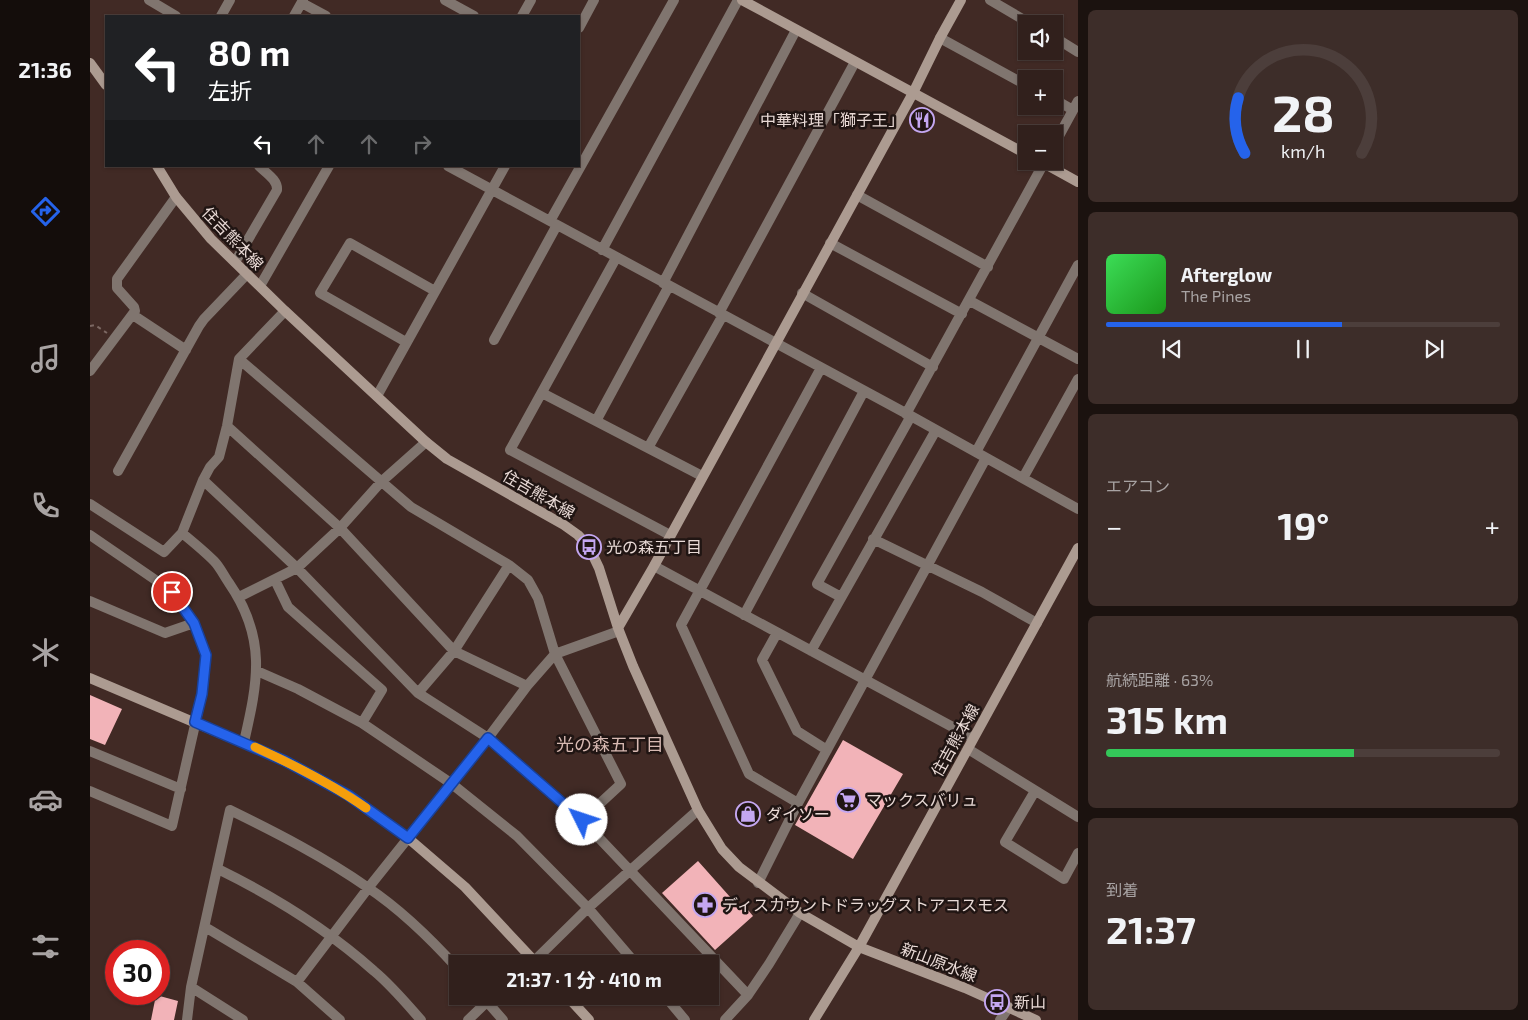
<!DOCTYPE html>
<html lang="ja">
<meta charset="utf-8">
<style>
:root{--surface:#31201c;--page:#3d2d29;--text:#f1f3f6;--muted:#a8a3a3;--line:#4c3e3b;--accent:#2563eb}
body{margin:0;font-family:"Exo 2","Noto Sans JP",sans-serif;background:var(--page);color:var(--text);height:100vh;display:flex;flex-direction:column;font-size:19px;white-space:nowrap}
*{box-sizing:border-box;margin:0}
p{font-size:16px;color:var(--muted)}
.icon{flex:none;width:28px;height:28px;fill:none;stroke:currentColor;stroke-width:2;stroke-linecap:round;stroke-linejoin:round}
.map{position:relative;flex:1;overflow:hidden}
.details{display:flex;flex-direction:column;gap:10px;padding:10px;background:#1b120f;width:450px}
.details>*{flex:none}
.hud{position:absolute;left:15px;top:15px;width:475px;height:152px;border-radius:0px;box-shadow:0 1px 4px #0004,0 0 0 1px var(--line);background:#202124;color:#fff;overflow:hidden}
.tools{position:absolute;left:928px;top:15px;display:grid;gap:10px}
.tools a{display:grid;place-items:center;width:45px;height:45px;border-radius:0px;background:var(--surface);box-shadow:0 1px 4px #0004,0 0 0 1px var(--line);font-size:25px}
.speed{position:absolute;left:15px;top:940px;display:flex;gap:10px;font-size:25px;font-weight:700;text-align:center}
.speed>*{display:grid;place-content:center;width:65px;height:65px;border-radius:50%;background:var(--surface);box-shadow:0 1px 4px #0004,0 0 0 1px var(--line);line-height:1}
.speed .limit{border:8px solid #d22;background:#fff;color:#111}
.pin{position:absolute;display:grid;place-items:center;width:42px;height:42px;color:#fff;margin:-21px;border:2px solid #fff;border-radius:50%;box-shadow:0 1px 5px #0007}
.me{position:absolute;width:55px;margin:-28px;rotate:311deg;stroke-linejoin:round;filter:drop-shadow(0 0 4px #0008)}
.turn{display:flex;align-items:center;gap:18px;height:105px;padding:0 20px;font-size:22px}
.turn .icon{width:65px;height:65px;stroke-width:2.5}
.turn b{display:block;font-size:35px;line-height:42px}
.lanes{display:flex;align-items:center;height:48px;padding:0 20px;background:#0003;justify-content:center;gap:25px;direction:ltr}
.lanes .off{opacity:.35}
.big{font-size:38px;font-weight:700;line-height:1.1}
.details .tile{flex:1;display:flex;flex-direction:column;justify-content:center;gap:8px;min-width:0;padding:0 18px;border-radius:8px;background:var(--page)}
.details .dial{align-items:center;gap:0}
.dial svg{height:130px;overflow:visible;fill:none;stroke:var(--line);stroke-width:7;stroke-linecap:round;text-anchor:middle}
.dial text{fill:var(--text);stroke:none}
.song{display:flex;align-items:center;gap:15px}
.cover{width:60px;height:60px;border-radius:8px;background:linear-gradient(135deg,hsl(130 70% 55%),hsl(120 70% 35%))}
.played{height:5px;border-radius:2px;background:linear-gradient(90deg,var(--accent) 60%,var(--line) 60%)}
.keys{display:flex;justify-content:space-around;direction:ltr}
.heat{display:flex;justify-content:space-between;align-items:center;font-size:28px;direction:ltr}
.charge{height:8px;border-radius:4px;background:linear-gradient(90deg,#34c759 63%,var(--line) 0)}
.trip{position:absolute;left:359px;top:955px;width:270px;height:50px;border-radius:0px;background:var(--surface);box-shadow:0 1px 4px #0004,0 0 0 1px var(--line);font-weight:700;line-height:50px;text-align:center}
main{display:flex;flex:1;min-height:0}
.menu{display:flex;flex-direction:column;width:90px;justify-content:space-around;align-items:center;background:#140d0b;color:var(--muted)}
.menu .icon{width:35px;height:35px}
.menu .current{color:var(--accent)}
.menu b{font-size:22px;color:var(--text)}
.map>svg:first-child{display:block}
.building{fill:#f2b3b8}
.lines{fill:none;stroke-linecap:round;stroke-linejoin:round}
.path{stroke:#7c6863;stroke-width:2;stroke-dasharray:4 4;stroke-linecap:butt}
.street{stroke:#80756f;stroke-width:10}
.secondary{stroke:#ac9b91;stroke-width:10}
.route-casing{stroke:#184099;stroke-width:12}
.route{stroke:#2563eb;stroke-width:9}
.slow{stroke:#f59e0b;stroke-width:9}
.labels{text-anchor:middle;stroke-width:5;stroke-linejoin:round;paint-order:stroke}
.poi-label{font-size:16px;fill:#e9dad6;stroke:#201513;text-anchor:start}
.street-label{font-size:16px;fill:#e9dad6;stroke:#201513}
.neighbourhood-label{font-size:18px;fill:#d7b9b2;stroke:#201513}
</style>
<main>
<nav class="menu">
<b>21:36</b>
<svg class="icon current" aria-label="directions" viewBox="0 0 24 24"><path d="M12 3l9 9-9 9-9-9zM9 14v-3h6M13 9l2 2-2 2"/></svg>
<svg class="icon" aria-label="music" viewBox="0 0 24 24"><path d="M9 18V5l10-2v13"/><circle cx="6" cy="18" r="3"/><circle cx="16" cy="16" r="3"/></svg>
<svg class="icon" aria-label="phone" viewBox="0 0 24 24"><path d="M5 4h4l2 5-3 2q2 4 5 5l2-3 5 2v4C11 20 4 13 5 4z"/></svg>
<svg class="icon" aria-label="climate" viewBox="0 0 24 24"><path d="M12 3v18M4 7l16 10M4 17L20 7"/></svg>
<svg class="icon" aria-label="car" viewBox="0 0 24 24"><path d="M5 17H2v-5l4-1 3-4h7l3 4 3 1v5h-3M9 17h6M6 11h13"/><circle cx="7" cy="17" r="2"/><circle cx="17" cy="17" r="2"/></svg>
<svg class="icon" aria-label="filters" viewBox="0 0 24 24"><path d="M4 7h16M4 17h16"/><circle cx="9" cy="7" r="2"/><circle cx="15" cy="17" r="2"/></svg>
</nav>
<div class="map">
<svg width="988" height="1020" viewBox="0 0 988 1020">
<rect width="100%" height="100%" fill="#412a25"/>
<path class="building" d="M0,695L32,709L15,745L0,739Z
M753,740L813,774L763,859L705,825Z
M608,861L649,907L653,904L663,916L625,950L572,893Z
M66,995L88,1001L84,1020H61Z"/>
<g class="lines">
<path class="path" d="M0,326L5,325L17,333"/>
<path class="street" d="M59,0L86,16
M355,0L384,16
M900,0L941,24
M212,3L236,16
M131,16L140,0
M204,16L213,0
M432,16L441,0
M489,28L504,0
M964,37L988,52
M850,38L936,85
M964,99L983,110
M964,145L988,101
M358,166L821,416L988,509
M767,195L898,267
M460,221L584,0
M740,243L872,314
M512,250L648,0
M526,258L420,450L580,535
M145,262L187,190C188,180 176,173 169,166
M573,283L706,30
M170,286L239,166
M712,293L843,367
M880,301L988,359
M629,313L765,62
M43,315L96,350
M404,340L467,225
M316,342L230,293L260,243L345,291
M149,359L321,507L419,565L438,580L448,598L465,654L531,784L492,820
M0,371L45,311L44,307L27,288V279L86,197
M452,393L612,476
M287,396L415,166
M816,414L955,161
M506,421L579,286
M137,426L250,528L364,651L437,686
M558,448L633,315
M886,452L988,265
M28,471L109,326L114,319L157,274
M933,478L988,379
M113,480L207,568L328,693L398,738L492,820L658,995
M0,504L74,552L92,533L113,480L120,467L129,457L137,426L149,359L195,311
M92,533C103,542 114,551 124,561C130,567 134,576 139,583C177,638 168,681 154,742
M0,535L83,592L104,623L116,655L112,694L82,826L0,791
M783,539L892,592L947,623
M564,566L883,738
M185,580L198,607L292,690L272,723
M149,597L207,568L250,528L291,482L336,442
M751,597L727,584L821,416
M0,601L75,633L104,623
M654,615L774,391
M687,633L672,660L707,731L737,750
M721,651L846,430
M167,671L208,689L272,723L362,784L427,836L498,908L546,964
M328,693L364,651L419,565
M878,749L988,817
M0,751L91,789
M945,791L915,842L974,879L988,853
M708,803L659,774L591,625L731,368
M128,869C185,897 236,928 284,971C301,985 316,1003 331,1020
M668,883L708,803L896,458
M115,927L207,982L250,1020
M441,964L498,908L608,810
M207,982L279,887L398,738L437,686L465,654L529,631
M101,987L153,1020
M392,996L413,1020
M575,996L595,1020
M97,1020L101,987L140,810C187,833 234,857 277,887C310,909 341,939 368,969
M378,1020L403,996
M635,1020L658,995L679,964L710,913
M910,1020L919,1007"/>
<path class="secondary" d="M652,0L936,154
M0,63L16,85
M950,161L988,182
M67,166L86,197L121,239L195,311L336,442L357,459L474,525L488,535L499,547L509,568L528,628L543,666L608,810L632,849L649,867L710,913L769,947L875,988L946,1020
M528,628L564,566L823,93L850,38L871,0
M0,678L195,761L258,795L318,838L375,887L447,964
M477,996L499,1020
M724,1020L769,947L988,548"/>
</g>
<g class="lines">
<defs>
<path id="route" d="M82,592L104,623L116,655L112,694L105,722L195,761L258,795L318,838L398,738L492,820"/>
</defs>
<use href="#route" class="route-casing"/>
<use href="#route" class="route"/>
<path class="slow" d="M165,747C204,765 242,784 276,808"/>
</g>
<defs>
<symbol id="restaurant-ring" viewBox="-11 -11 22 22"><circle r="9.5" fill="#201513" stroke="#c4a7f1" stroke-width="1.5"/><path d="M-5-6h1v4h1v-4h1v4h1v-4h1v5L-1.5 .5V6h-2V.5L-5-1ZM5-6V6H3V1.5H1.5Q1.5-4 5-6Z" fill="#c4a7f1"/></symbol>
<symbol id="bus-ring" viewBox="-11 -11 22 22"><circle r="9.5" fill="#201513" stroke="#c4a7f1" stroke-width="1.5"/><path d="M-5-6H5V4H4V6H2V4H-2V6H-4V4H-5ZM-3.5-4V0h7V-4ZM-3.5 1.2v1.5H-2V1.2ZM2 1.2v1.5H3.5V1.2Z" fill="#c4a7f1"/></symbol>
<symbol id="supermarket-ring" viewBox="-11 -11 22 22"><circle r="9.5" fill="#201513" stroke="#c4a7f1" stroke-width="1.5"/><path d="M-6-5.5h2.5l.6 2H6L4.5 2H-2.5L-4.4-4H-6ZM-1.5 3.2a1.3 1.3 0 1 0 .1 0ZM3 3.2a1.3 1.3 0 1 0 .1 0Z" fill="#c4a7f1"/></symbol>
<symbol id="shop-ring" viewBox="-11 -11 22 22"><circle r="9.5" fill="#201513" stroke="#c4a7f1" stroke-width="1.5"/><path d="M-5-2.5h2.3a2.7 3.5 0 0 1 5.4 0H5L5.5 6h-11ZM-1.5-2.5h3a1.5 2.3 0 0 0-3 0Z" fill="#c4a7f1"/></symbol>
<symbol id="pharmacy-ring" viewBox="-11 -11 22 22"><circle r="9.5" fill="#201513" stroke="#c4a7f1" stroke-width="1.5"/><path d="M-2-6h4v4h4v4h-4v4h-4v-4h-4v-4h4Z" fill="#c4a7f1"/></symbol>
</defs>
<g fill-rule="evenodd">
<use href="#restaurant-ring" x="818" y="106" width="28" height="28"/>
<use href="#bus-ring" x="485" y="533" width="28" height="28"/>
<use href="#supermarket-ring" x="744" y="786" width="28" height="28"/>
<use href="#shop-ring" x="644" y="800" width="28" height="28"/>
<use href="#pharmacy-ring" x="601" y="891" width="28" height="28"/>
<use href="#bus-ring" x="893" y="988" width="28" height="28"/>
</g>
<g class="labels">
<g class="poi-label">
<text x="814" y="126" text-anchor="end">中華料理「獅子王」</text>
<text x="516" y="553">光の森五丁目</text>
<text x="776" y="806">マックスバリュ</text>
<text x="676" y="820">ダイソー</text>
<text x="632" y="911">ディスカウントドラッグストアコスモス</text>
<text x="924" y="1008">新山</text>
</g>
<g class="street-label">
<text transform="translate(143 238) rotate(46)" y="6">住吉熊本線</text>
<text transform="translate(449 494) rotate(30)" y="6">住吉熊本線</text>
<text transform="translate(865 740) rotate(-61)" y="6">住吉熊本線</text>
<text transform="translate(849 962) rotate(21)" y="6">新山原水線</text>
</g>
<g class="neighbourhood-label">
<text x="520" y="751">光の森五丁目</text>
</g>
</g>
</svg>
<div class="tools">
<a><svg class="icon" aria-label="sound" viewBox="0 0 24 24"><path d="M4 9h4l5-4v14l-5-4H4zM17 9q2 3 0 6"/></svg></a>
<a>+</a>
<a>−</a>
</div>
<div class="speed"><div class="limit">30</div></div>
<div class="pin" style="left:82px;top:592px;background:#d93025"><svg class="icon" aria-label="arrive" viewBox="0 0 24 24"><path d="M6 21V4h12l-3 4 3 4H6"/></svg></div>
<svg class="me" style="left:492px;top:820px" viewBox="-20 -20 40 40"><circle r="19" fill="#fff"/><path d="M0-13L10 11 0 6-10 11z" fill="#2563eb"/></svg>
<div class="trip">21:37 · 1 分 · 410 m</div>
<div class="hud">
<div class="turn"><svg class="icon" aria-label="left" viewBox="0 0 24 24"><path d="M17 20v-9H6M10 6l-5 5 5 5"/></svg><div><b>80 m</b>左折</div></div>
<div class="lanes"><svg class="icon" aria-label="left" viewBox="0 0 24 24"><path d="M17 20v-9H6M10 6l-5 5 5 5"/></svg><svg class="icon off" aria-label="ahead" viewBox="0 0 24 24"><path d="M12 20V5M6 11l6-6 6 6"/></svg><svg class="icon off" aria-label="ahead" viewBox="0 0 24 24"><path d="M12 20V5M6 11l6-6 6 6"/></svg><svg class="icon off" aria-label="right" viewBox="0 0 24 24"><path d="M7 20v-9h11M14 6l5 5-5 5"/></svg></div>
</div>
</div>
<section class="details">
<div class="tile dial"><svg viewBox="0 0 100 80">
<path d="M14 69A42 42 0 1 1 86 69"/>
<path d="M14 69A42 42 0 0 1 10 35" stroke="#2563eb"/>
<text x="50" y="56" font-size="32" font-weight="700">28</text>
<text x="50" y="72" font-size="11">km/h</text>
</svg></div>
<div class="tile">
<div class="song"><i class="cover"></i><div><b>Afterglow</b><p>The Pines</p></div></div>
<div class="played"></div>
<div class="keys"><svg class="icon" aria-label="previous" viewBox="0 0 24 24"><path d="M18 5L8 12l10 7zM5 5v14"/></svg><svg class="icon" aria-label="pause" viewBox="0 0 24 24"><path d="M8 5v14M16 5v14"/></svg><svg class="icon" aria-label="next" viewBox="0 0 24 24"><path d="M6 5l10 7-10 7zM19 5v14"/></svg></div>
</div>
<div class="tile"><p>エアコン</p>
<div class="heat"><a>−</a><b class="big">19°</b><a>+</a></div>
</div>
<div class="tile"><p>航続距離 · 63%</p><b class="big">315 km</b><div class="charge"></div></div>
<div class="tile"><p>到着</p><b class="big">21:37</b></div>
</section>
</main>
